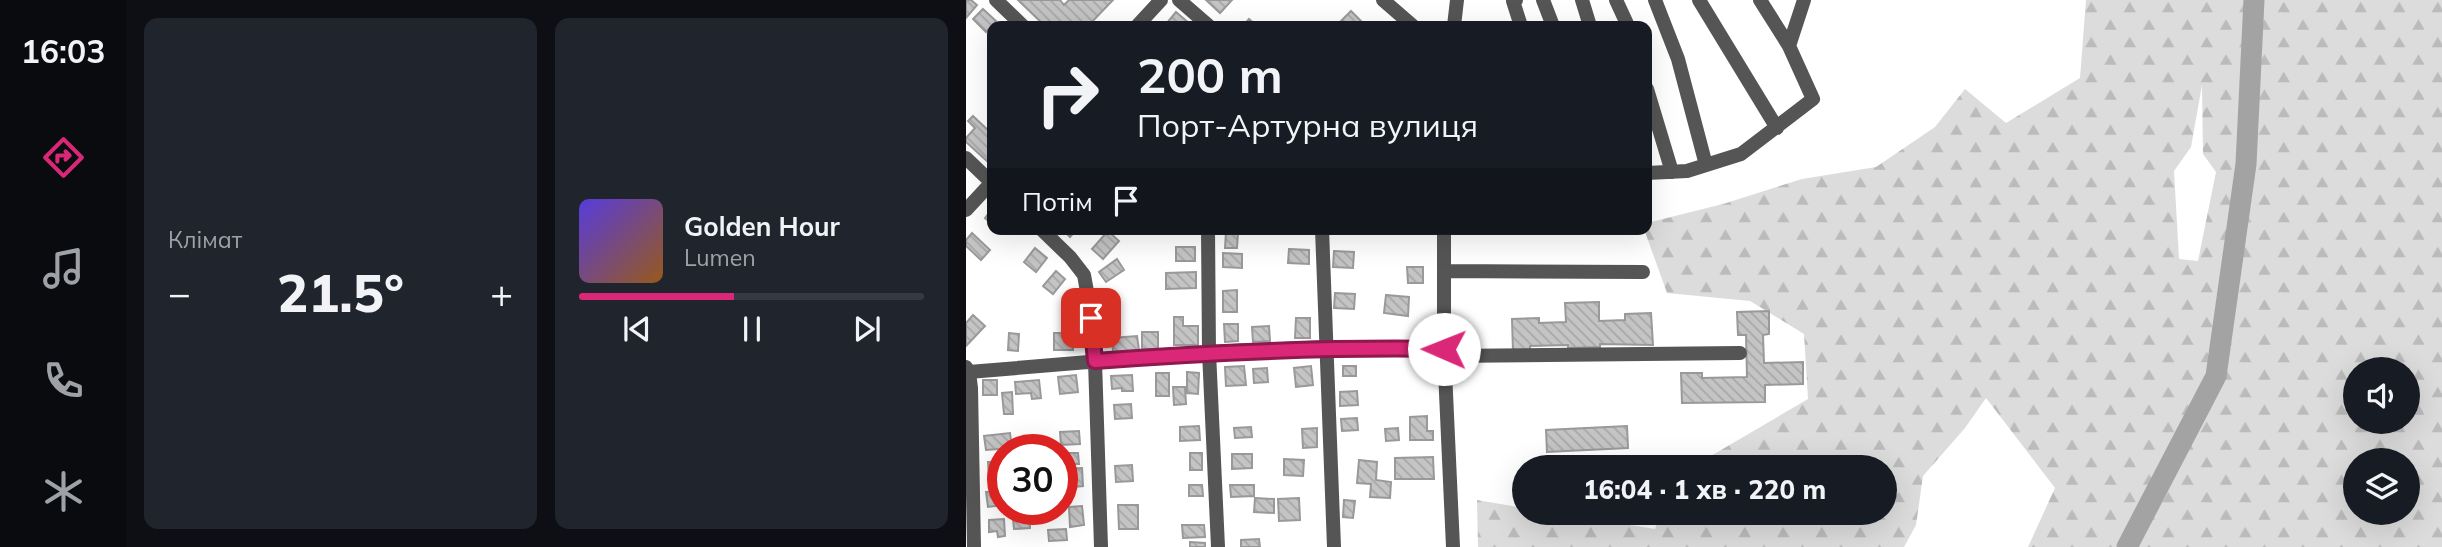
<!DOCTYPE html>
<html lang="uk">
<head>
<meta charset="utf-8">
<style>
  body { margin:0; font-family:Mulish,sans-serif; background:#20242c; color:#f1f3f6; height:100vh; display:flex; flex-direction:column; font-size:26px; white-space:nowrap }
  * { box-sizing:border-box; margin:0 }
  p { font-size:23px; color:#9ea1a6 }
  .icon { flex:none; width:38px; height:38px; fill:none; stroke:currentColor; stroke-width:2; stroke-linecap:round; stroke-linejoin:round }
  .map { position:relative; flex:1; overflow:hidden }
  .drawer { display:flex; flex-direction:column; gap:18px; padding:18px; background:#0d0f14; width:840px }
  .drawer>* { flex:none }
  .top-card { position:absolute; left:21px; top:21px; width:665px; height:214px; border-radius:14px; box-shadow:0 7px 28px #0002; background:#171b24; color:#f1f3f6; overflow:hidden }
  .tools { position:absolute; left:1377px; top:357px; display:grid; gap:14px }
  .tools a { display:grid; place-items:center; width:77px; height:77px; border-radius:50%; background:#171b24; box-shadow:0 7px 28px #0002; font-size:35px }
  .speed { position:absolute; left:21px; top:434px; display:flex; gap:14px; font-size:35px; font-weight:700; text-align:center }
  .speed>* { display:grid; place-content:center; width:91px; height:91px; border-radius:50%; background:#171b24; box-shadow:0 7px 28px #0002; line-height:1 }
  .speed .limit { border:10px solid #d22; background:#fff; color:#111 }
  .pin { position:absolute; display:grid; place-items:center; width:60px; height:60px; color:#fff; margin:-30px; border-radius:14px; box-shadow:0 4px 10px #0006 }
  .me { position:absolute; width:77px; margin:-38px; rotate:271deg; stroke-linejoin:round; filter:drop-shadow(0 0 5px #0008) }
  .turn { display:flex; align-items:center; gap:24px; height:147px; padding:0 35px; font-size:32px }
  .turn .icon { width:91px; height:91px; stroke-width:2.5 }
  .turn b { display:block; font-size:49px; line-height:60px }
  .then { display:flex; align-items:center; height:66px; padding:0 35px; background:#0003; gap:14px; font-size:26px }
  .big { font-size:52px; font-weight:800; line-height:1.1 }
  .drawer .widget { flex:1; display:flex; flex-direction:column; justify-content:center; gap:10px; min-width:0; padding:0 24px; border-radius:14px; background:#20242c }
  .song { display:flex; align-items:center; gap:21px }
  .cover { width:84px; height:84px; border-radius:10px; background:linear-gradient(135deg,hsl(250 70% 55%),hsl(30 70% 35%)) }
  .played { height:7px; border-radius:4px; background:linear-gradient(90deg,#db2777 45%,#363941 45%) }
  .keys { display:flex; justify-content:space-around; direction:ltr }
  .heat { display:flex; justify-content:space-between; align-items:center; font-size:38px; direction:ltr }
  .drawer .tiles { flex:1; display:grid; gap:18px; grid-template-columns:repeat(2,1fr) }
  .trip { position:absolute; left:546px; top:455px; width:385px; height:70px; border-radius:35px; background:#171b24; box-shadow:0 7px 28px #0002; font-weight:800; line-height:70px; text-align:center }
  main { display:flex; flex:1; min-height:0 }
  .tabs { display:flex; flex-direction:column; width:126px; justify-content:space-around; align-items:center; background:#090b0e; color:#9ea1a6 }
  .tabs .icon { width:49px; height:49px }
  .tabs .selected { color:#db2777 }
  .tabs b { font-size:32px; color:#f1f3f6 }
  .map>svg:first-child { display:block }
  .forest { fill:url(#forest-firs); fill-rule:evenodd }
  .lines { fill:none; stroke-linecap:round; stroke-linejoin:round }
  .river { stroke:#a3a3a3; stroke-width:21 }
  .building { fill:url(#building-back-hatch); stroke:#999; stroke-width:2 }
  .minor { stroke:#555; stroke-width:14 }
  .route-casing { stroke:#8e194d; stroke-width:18 }
  .route { stroke:#db2777; stroke-width:12 }
</style>
</head>
<body>
<main>
<nav class="tabs">
<b>16:03</b>
<svg class="icon selected" aria-label="directions" viewBox="0 0 24 24"><path d="M12 3l9 9-9 9-9-9zM9 14v-3h6M13 9l2 2-2 2"/></svg>
<svg class="icon" aria-label="music" viewBox="0 0 24 24"><path d="M9 18V5l10-2v13"/><circle cx="6" cy="18" r="3"/><circle cx="16" cy="16" r="3"/></svg>
<svg class="icon" aria-label="phone" viewBox="0 0 24 24"><path d="M5 4h4l2 5-3 2q2 4 5 5l2-3 5 2v4C11 20 4 13 5 4z"/></svg>
<svg class="icon" aria-label="climate" viewBox="0 0 24 24"><path d="M12 3v18M4 7l16 10M4 17L20 7"/></svg>
</nav>
<section class="drawer">
<div class="tiles">
<div class="widget"><p>Клімат</p>
<div class="heat"><a>−</a><b class="big">21.5°</b><a>+</a></div>
</div>
<div class="widget">
<div class="song"><i class="cover"></i><div><b>Golden Hour</b><p>Lumen</p></div></div>
<div class="played"></div>
<div class="keys"><svg class="icon" aria-label="previous" viewBox="0 0 24 24"><path d="M18 5L8 12l10 7zM5 5v14"/></svg><svg class="icon" aria-label="pause" viewBox="0 0 24 24"><path d="M8 5v14M16 5v14"/></svg><svg class="icon" aria-label="next" viewBox="0 0 24 24"><path d="M6 5l10 7-10 7zM19 5v14"/></svg></div>
</div>
</div>
</section>
<div class="map">
<svg width="1476" height="547" viewBox="0 0 1476 547">
  <defs>
    <pattern id="forest-firs" width="22" height="20" patternUnits="userSpaceOnUse" patternTransform="scale(1.75)"><rect width="22" height="20" fill="#dcdcdc"/><path d="M5 1l3.5 6h-7zM16 11l3.5 6h-7z" fill="#bbb"/></pattern>
    <pattern id="building-back-hatch" width="6" height="6" patternUnits="userSpaceOnUse" patternTransform="scale(1.75)"><rect width="6" height="6" fill="#c4c4c4"/><path d="M-1 5l2 2M0 0l6 6M5-1l2 2" fill="none" stroke="#a7a7a7"/></pattern>
  </defs>
  <rect width="100%" height="100%" fill="#fff"/>
  <path class="forest" d="M1120 0H1476V547H1062L1089 488 1020 398 999 428 957 476 950 525 938 547H512L511 500 558 508V513H590L689 529 695 513H919V467H726L842 399 838 334 784 301 701 293 678 229H681V223L757 204 836 179 910 167 969 127 999 89 1040 123 1114 78ZM1236 85 1237 154 1250 172 1232 261 1213 259 1208 171 1225 147ZM1390 369H1442V422H1390ZM1390 460H1442V513H1390Z"/>
  <g class="lines">
    <path class="river" d="M1161 547 1250 376 1280 164 1288 0"/>
  </g>
  <path class="building" d="M0 0H5L11 5 0 18Z
    M52 0H94L98 5 103 0H147L122 26H79Z
    M240 0H266L254 13Z
    M17 9 30 21 20 32 7 19Z
    M385 11 400 26H370Z
    M210 12 224 24 223 26H203L200 24Z
    M283 19 291 26H277Z
    M7 116 26 134V157L22 162 0 142V138L9 128 2 121Z
    M26 209V224L19 218Z
    M96 229H111L104 237Z
    M368 229H384V233L368 232Z
    M142 231 153 241 137 259 126 249Z
    M260 232 272 233 271 248H259Z
    M6 233 24 250 15 260 0 246V240Z
    M210 247H229V261H210Z
    M69 248 81 258 70 272 58 262Z
    M323 249 343 250V264L322 263Z
    M368 251 388 252 387 268 367 267Z
    M257 253 276 254V268L257 267Z
    M151 259 158 270 140 282 133 272Z
    M441 267H457V283H442Z
    M90 271 99 279 87 294 77 286Z
    M230 272V288L200 289V273Z
    M271 290V312H257V291Z
    M369 293 389 294 388 309 368 308Z
    M420 295 443 297 442 316 418 313Z
    M633 302V321L659 320V314L685 313 687 345 634 344V347L602 348V345L564 346V350L547 351 546 319 573 318V323L600 322 599 303Z
    M803 311V334L797 335 798 363 837 362V384L799 385V402L716 403 715 373H736V378L781 377 780 335H772L771 312Z
    M7 315 19 326 0 346V323Z
    M208 317H217V326H232V345H208Z
    M330 318H344V338H329Z
    M258 324H272V341L259 342Z
    M303 326 304 341 287 342 286 327Z
    M176 332H192V349H176Z
    M43 333 53 334 52 351 42 350Z
    M88 333H107V350H88Z
    M171 336 173 350 147 352 146 338Z
    M278 366 280 385 260 386 259 367Z
    M345 366 347 385 330 387 328 368Z
    M377 366H390V376H377Z
    M301 368 302 382 288 383 287 369Z
    M221 372 233 373 232 394 221 393Z
    M190 373H203V396H190Z
    M110 375 112 392 94 394 92 377Z
    M166 375 167 391H156V388L146 389 145 376Z
    M17 380H31V395H17Z
    M73 380 75 398 66 399 65 393 50 394 49 382Z
    M207 387H219L220 404 208 405Z
    M391 391 392 405 374 406V392Z
    M46 392 47 414H38L36 393Z
    M165 404 166 418 149 419 148 405Z
    M461 416V431H467V440H444V417Z
    M391 418 392 430 376 431 375 419Z
    M233 426 234 440 214 441V427Z
    M661 426 662 448 581 452 580 430Z
    M285 427 286 437 269 438 268 428Z
    M351 428V447L337 448 336 429Z
    M432 428 433 440 420 441 419 429Z
    M113 431 114 444 95 445 94 432Z
    M44 433 46 448 20 450 18 436Z
    M100 453H112L113 464H100Z
    M224 453H236V470H224Z
    M266 454H286V468L266 469Z
    M467 457 468 479H429V458Z
    M318 459 338 460 337 476 318 475Z
    M393 460 411 462 410 480 425 482 424 498 404 497 405 484 391 483Z
    M22 462H37V478H23Z
    M166 465 167 481 150 482 149 466Z
    M116 468 117 486 96 488V469Z
    M223 485H236L237 496H223Z
    M264 485H288V496L265 497Z
    M37 491V505L22 507 20 492Z
    M289 498 308 499V513L288 512Z
    M333 498 334 520 313 521 312 499Z
    M378 500 389 501 387 518 377 517Z
    M152 505H172V529H153Z
    M116 506 118 525 104 527 103 507Z
    M64 518V528L48 529 47 519Z
    M38 519 39 536 32 537 31 531 23 532V520Z
    M216 525H238L239 537 217 538Z
    M100 529 101 540 83 541 82 530Z
    M293 539 294 547H275V540Z
    M224 542 239 543V547H224Z"/>
  <g class="lines">
    <path class="minor" d="M30 0 57 26
      M213 0 243 26
      M417 0 447 26
      M550 0 547 1 555 26
      M577 0 587 26
      M616 0 624 26
      M650 0 662 26
      M689 0 712 59 740 165
      M733 0 811 128
      M171 26 195 0
      M488 26 491 0
      M823 46 838 0
      M681 89 706 172
      M0 158 26 183
      M681 173 721 171 775 154 847 99 823 46 794 0
      M0 210 26 182
      M75 229 104 257 118 275 122 297 129 361 135 547
      M242 229 243 352 252 547
      M356 229 368 547
      M478 229V349L487 547
      M478 271 677 272
      M479 356 774 353
      M0 367 3 372 5 388 8 547
      M3 372 243 352 362 347 478 349"/>
  </g>
  <g class="lines">
    <defs>
      <path id="route" d="M125 318 129 361C248 352 360 347 478 349"/>
    </defs>
    <use href="#route" class="route-casing"/>
    <use href="#route" class="route"/>
  </g>
</svg>
<div class="tools">
<a><svg class="icon" aria-label="sound" viewBox="0 0 24 24"><path d="M4 9h4l5-4v14l-5-4H4zM17 9q2 3 0 6"/></svg></a>
<a><svg class="icon" aria-label="layers" viewBox="0 0 24 24"><path d="M12 4l9 5-9 5-9-5zM3 14l9 5 9-5"/></svg></a>
</div>
<div class="speed"><div class="limit">30</div></div>
<div class="pin" style="left:125px;top:318px;background:#d93025"><svg class="icon" aria-label="arrive" viewBox="0 0 24 24"><path d="M6 21V4h12l-3 4 3 4H6"/></svg></div>
<svg class="me" style="left:478px;top:349px" viewBox="-20 -20 40 40"><circle r="19" fill="#fff"/><path d="M0-13L10 11 0 6-10 11z" fill="#db2777"/></svg>
<div class="trip">16:04 · 1 хв · 220 m</div>
<div class="top-card">
<div class="turn"><svg class="icon" aria-label="right" viewBox="0 0 24 24"><path d="M7 20v-9h11M14 6l5 5-5 5"/></svg><div><b>200 m</b>Порт-Артурна вулиця</div></div>
<div class="then">Потім<svg class="icon" aria-label="arrive" viewBox="0 0 24 24"><path d="M6 21V4h12l-3 4 3 4H6"/></svg></div>
</div>
</div>
</main>
</body>
</html>
